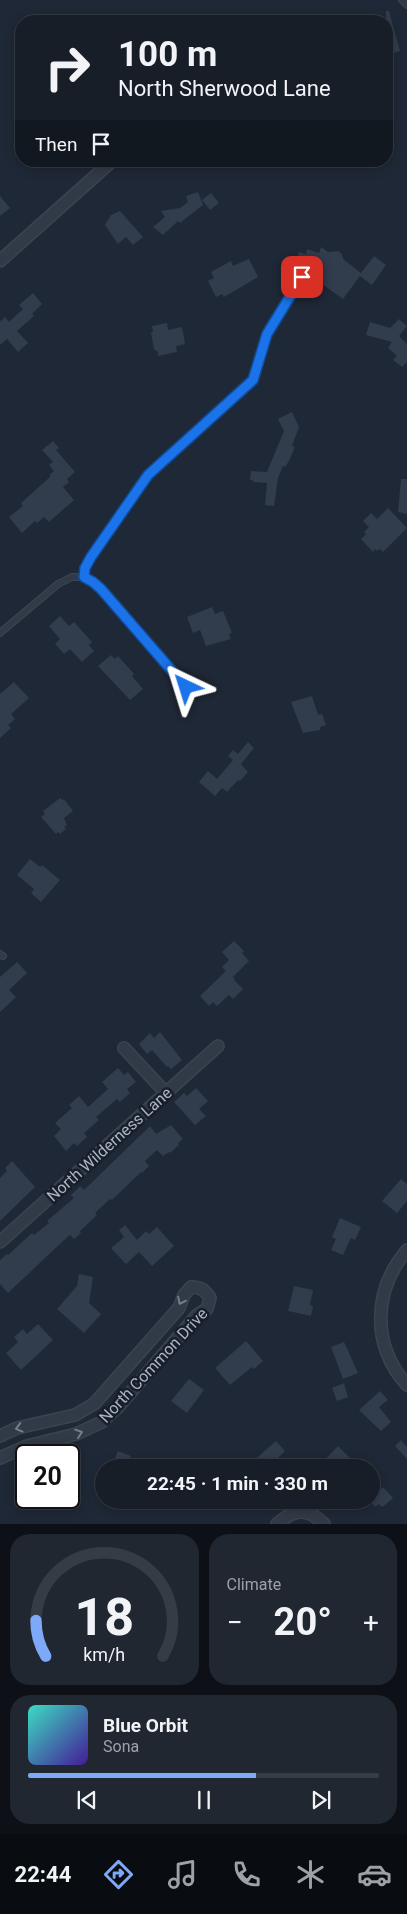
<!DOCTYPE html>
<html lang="en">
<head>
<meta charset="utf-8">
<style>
  body { margin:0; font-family:Roboto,sans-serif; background:#202730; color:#f1f3f6; height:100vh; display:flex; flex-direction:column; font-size:19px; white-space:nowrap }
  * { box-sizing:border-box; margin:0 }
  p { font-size:16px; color:#9ea2a8 }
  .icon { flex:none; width:28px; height:28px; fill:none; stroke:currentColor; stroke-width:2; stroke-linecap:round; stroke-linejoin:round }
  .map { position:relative; height:1524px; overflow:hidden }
  .drawer { display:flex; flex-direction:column; gap:10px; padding:10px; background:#0d1016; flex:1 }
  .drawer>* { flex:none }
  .banner { position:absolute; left:15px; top:15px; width:378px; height:152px; border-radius:20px; box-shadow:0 2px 12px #0003,0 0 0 1px #363c45; background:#171e28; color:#f1f3f6; overflow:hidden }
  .speed { position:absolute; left:15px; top:1444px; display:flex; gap:10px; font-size:25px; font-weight:700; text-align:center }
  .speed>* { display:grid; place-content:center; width:65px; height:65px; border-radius:50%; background:#171e28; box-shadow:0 2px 12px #0003,0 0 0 1px #363c45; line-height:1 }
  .speed .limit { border:2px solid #111; border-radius:8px; background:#fff; color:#111 }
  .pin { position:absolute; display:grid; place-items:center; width:42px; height:42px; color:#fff; margin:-21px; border-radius:10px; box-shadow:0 2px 8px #0006 }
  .me { position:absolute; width:55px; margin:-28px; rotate:319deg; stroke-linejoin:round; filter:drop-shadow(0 0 4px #0008) }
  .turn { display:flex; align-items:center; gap:18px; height:105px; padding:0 20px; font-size:22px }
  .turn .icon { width:65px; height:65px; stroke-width:2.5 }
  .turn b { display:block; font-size:35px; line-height:42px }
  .then { display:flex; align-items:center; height:48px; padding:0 20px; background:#0003; gap:10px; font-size:19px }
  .big { font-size:38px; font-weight:700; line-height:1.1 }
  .drawer .widget { flex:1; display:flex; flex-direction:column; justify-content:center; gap:8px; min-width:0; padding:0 18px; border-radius:20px; background:#202730 }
  .drawer .dial { align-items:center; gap:0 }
  .dial svg { height:130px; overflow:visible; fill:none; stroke:#363c45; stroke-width:7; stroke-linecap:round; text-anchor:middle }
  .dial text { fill:#f1f3f6; stroke:none }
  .song { display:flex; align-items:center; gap:15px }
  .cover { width:60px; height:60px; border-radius:8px; background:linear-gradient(135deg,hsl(170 70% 55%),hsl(260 70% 35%)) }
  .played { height:5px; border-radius:2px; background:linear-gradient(90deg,#7da9f8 65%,#363c45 65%) }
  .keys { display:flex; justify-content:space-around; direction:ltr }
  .heat { display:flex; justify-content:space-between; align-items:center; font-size:28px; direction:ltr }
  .drawer .tiles { flex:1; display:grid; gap:10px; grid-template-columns:1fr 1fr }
  .widget:last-child { grid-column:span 2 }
  .trip { position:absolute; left:95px; top:1459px; width:285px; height:50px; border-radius:25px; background:#171e28; box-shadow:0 2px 12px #0003,0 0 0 1px #363c45; font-weight:700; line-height:50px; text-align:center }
  .menu { display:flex; height:80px; justify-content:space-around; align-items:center; background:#090c10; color:#9ea2a8 }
  .menu .icon { width:35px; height:35px }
  .menu .on { color:#7da9f8 }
  .menu b { font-size:22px; color:#f1f3f6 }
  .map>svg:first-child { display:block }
  .building { fill:#313c4d }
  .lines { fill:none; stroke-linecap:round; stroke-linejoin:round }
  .service-casing { stroke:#3c4350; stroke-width:8 }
  .minor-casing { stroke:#3c4350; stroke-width:14 }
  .service { stroke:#323a47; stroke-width:5.5 }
  .minor { stroke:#323a47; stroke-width:11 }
  .oneway { stroke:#757e8c }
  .route-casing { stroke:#114b97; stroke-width:12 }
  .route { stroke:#1a73e8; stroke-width:9 }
  .labels { text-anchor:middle; stroke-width:5; stroke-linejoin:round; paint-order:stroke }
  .street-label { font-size:16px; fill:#acb5c4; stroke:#181f2b }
</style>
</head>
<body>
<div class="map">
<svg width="407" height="1524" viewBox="0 0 407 1524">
  <rect width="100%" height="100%" fill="#1f2836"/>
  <path class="building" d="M386 11H389L400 51 386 55Z
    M198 192 203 205 180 223 178 221 163 235 153 227 165 217 161 211 180 208 188 202 186 196Z
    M211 193 219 203 210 210 202 200Z
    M0 196 10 208 0 216Z
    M120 211 143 237 133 245 126 237 118 244 105 225 111 215Z
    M321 247 328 252 338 251 342 254 343 259 361 273 374 256 386 265 372 285 360 276 343 299 322 284V279L308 269 295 265 299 252 306 254 307 249 319 253Z
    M249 259 258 277 224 297 222 294 216 297 208 281 214 278 211 272 231 261 233 266Z
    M33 293 42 304 32 314 34 316 17 331 28 343 18 352 7 339 0 345V322L5 317 9 322 23 309 19 305Z
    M399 319 407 326 399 336 407 344V362L402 367 393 360 397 356 388 348 392 342 366 335 370 322 390 328Z
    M167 323 168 330 182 327 185 344 176 346 177 352 158 356V352L154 349 151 332H153L152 326Z
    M292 412 299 427 292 446 295 447 289 461 285 467 283 466 278 478 274 506 265 505 267 483 253 482V480H250L251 471 267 472 284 431 278 419Z
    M53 441 59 448 56 450 75 472 67 479 69 482 63 487 74 500 49 522 44 517 37 523 35 521 22 533 9 517 23 506 21 503 51 476 49 475 54 471 49 465 53 462 42 450Z
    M401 479H407V514L398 512Z
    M388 508 407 528 383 552 380 549 377 551 375 549 373 552 361 539 366 534 364 532 369 527 363 521 371 513 377 519Z
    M212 607 215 614 223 611 232 633 229 634 231 639 206 646 200 630 193 633 187 617Z
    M60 616 69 626 74 622 92 642 89 645 94 651 82 662 70 649 64 654 55 644 60 639 49 626Z
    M111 655 115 659 118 656 134 674 132 676 143 689 130 700 98 666Z
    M14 682 29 698 11 714 15 719 8 725 11 728 0 738V694Z
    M312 696 318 715 322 714 326 725 320 727V730L303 733 291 702Z
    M248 742 254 748 241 764 248 772 240 781 238 780 227 792 222 788 215 796 199 782 208 771 217 779 233 760 228 756 233 750 238 754Z
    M60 798 62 800 64 799 73 811 64 818 67 825 64 827 66 829 60 834 58 832 56 834 41 817 45 814 43 811Z
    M30 859 40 867 42 865 60 880 41 902 31 893 34 889 17 875Z
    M234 941 244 951 242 953 249 961 233 977 235 979 234 980 243 989 233 999 229 995 217 1006 213 1002 209 1006 200 996 226 971 222 967 229 960 222 952Z
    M17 962 27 973 9 990 16 997 0 1012V977Z
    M160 1032 182 1060 171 1069 168 1066 167 1067 152 1050 147 1054 139 1044 150 1033 154 1038Z
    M118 1068 124 1075 128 1072 136 1082 127 1089 130 1093 120 1102 117 1099 96 1117 99 1120 84 1133 87 1137 77 1146 74 1143 66 1151 54 1136 61 1129 55 1123 72 1108 69 1105 79 1096 88 1107 108 1089 102 1082Z
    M196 1088 208 1101 199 1109 206 1116 195 1125 174 1102 184 1093 187 1096Z
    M171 1125 183 1139 178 1143 179 1145 170 1153 169 1152 163 1156 157 1150 145 1161 149 1166 142 1173 141 1172 112 1200 110 1199 95 1213 97 1215 80 1231 81 1233 74 1239 70 1235 62 1242 8 1293 0 1284V1260L7 1254 8 1255 32 1233 34 1235 49 1223 47 1221 74 1198 71 1195 80 1186 84 1190 150 1126 156 1134Z
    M12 1161 35 1187 0 1221V1178L7 1171 5 1168Z
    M401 1179 407 1184V1201L397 1213 382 1201Z
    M340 1218 361 1227 355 1240 351 1238 343 1255 331 1250 336 1239 332 1237Z
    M125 1225 137 1240 146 1231 149 1234 157 1227 174 1246 152 1266 139 1252 126 1264 111 1248 124 1237 119 1230Z
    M79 1274 93 1277 89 1303 101 1314 84 1333 57 1309 77 1286Z
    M294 1286 313 1290 310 1305 313 1306 311 1316 288 1311Z
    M38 1324 53 1340 21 1370 6 1353 18 1342 14 1337 23 1329 27 1334Z
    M246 1341 263 1361 254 1369 252 1367 230 1385 215 1368Z
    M344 1342 358 1373 343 1379 331 1347Z
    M189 1379 204 1390 187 1413 171 1401Z
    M344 1383 348 1397 337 1401 332 1388Z
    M380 1391 388 1400 379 1407 391 1422 381 1431 359 1410Z
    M401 1440 407 1447V1459L395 1446Z
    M276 1441 285 1451 278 1458 279 1459 277 1461 279 1464 275 1468H245Z
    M338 1446 350 1458 348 1460 355 1468H317Z
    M118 1451 131 1456 130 1458 134 1460 131 1468H111Z
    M371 1486 377 1492 383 1487 393 1498 385 1505 382 1507 379 1504 375 1507 371 1502Z"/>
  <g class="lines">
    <defs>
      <path id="service" d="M402 0 407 5
        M84 577 93 582 101 589 186 687
        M0 633 58 584 72 577H84L85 568 91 557 149 475 253 380 267 334 302 277
        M0 954 3 956"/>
      <path id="minor" d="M0 261 112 161
        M124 1048 166 1093
        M0 1242 218 1046
        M407 1250C373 1290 371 1345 407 1385
        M0 1436 17 1428 75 1415 94 1404 179 1308 184 1295 191 1287C201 1287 205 1290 210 1298L207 1309 197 1315 119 1406 102 1422 76 1434 27 1446 0 1458
        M277 1524C294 1509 307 1507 324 1524"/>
    </defs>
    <use href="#service" class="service-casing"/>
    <use href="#minor" class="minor-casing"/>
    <use href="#service" class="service"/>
    <use href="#minor" class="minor"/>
  </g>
  <defs><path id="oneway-chevron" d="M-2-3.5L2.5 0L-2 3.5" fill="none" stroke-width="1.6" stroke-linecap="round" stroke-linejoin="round" transform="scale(1.25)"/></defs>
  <g class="oneway">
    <use href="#oneway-chevron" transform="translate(181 1301) rotate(116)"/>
    <use href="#oneway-chevron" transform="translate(19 1428) rotate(165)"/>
    <use href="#oneway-chevron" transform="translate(79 1433) rotate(-19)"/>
  </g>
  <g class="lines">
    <defs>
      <path id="route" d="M186 687 101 589 93 582 84 577 85 568 91 557 148 475 253 380 267 334 302 277"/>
    </defs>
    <use href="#route" class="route-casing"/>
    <use href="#route" class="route"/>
  </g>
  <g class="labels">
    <g class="street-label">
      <text transform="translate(109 1144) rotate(-42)" y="6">North Wilderness Lane</text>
      <text transform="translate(153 1365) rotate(-47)" y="6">North Common Drive</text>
    </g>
  </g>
</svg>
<div class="speed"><div class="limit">20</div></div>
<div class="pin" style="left:302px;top:277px;background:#d93025"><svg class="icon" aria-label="arrive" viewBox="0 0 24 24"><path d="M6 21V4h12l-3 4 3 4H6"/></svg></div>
<svg class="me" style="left:186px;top:687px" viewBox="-20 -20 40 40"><path d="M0-17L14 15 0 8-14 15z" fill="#1a73e8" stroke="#fff" stroke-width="4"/></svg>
<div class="trip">22:45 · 1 min · 330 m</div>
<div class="banner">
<div class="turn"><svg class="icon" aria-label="right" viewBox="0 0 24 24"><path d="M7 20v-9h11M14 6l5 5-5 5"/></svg><div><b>100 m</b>North Sherwood Lane</div></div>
<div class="then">Then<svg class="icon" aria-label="arrive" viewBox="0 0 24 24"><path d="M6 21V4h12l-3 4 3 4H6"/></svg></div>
</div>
</div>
<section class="drawer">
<div class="tiles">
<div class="widget dial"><svg viewBox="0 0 100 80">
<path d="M14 69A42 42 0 1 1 86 69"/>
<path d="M14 69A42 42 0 0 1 8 47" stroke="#7da9f8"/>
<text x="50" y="56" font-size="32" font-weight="700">18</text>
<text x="50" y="72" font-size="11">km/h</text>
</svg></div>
<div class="widget"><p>Climate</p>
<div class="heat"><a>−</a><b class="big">20°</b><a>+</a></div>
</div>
<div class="widget">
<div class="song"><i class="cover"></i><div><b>Blue Orbit</b><p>Sona</p></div></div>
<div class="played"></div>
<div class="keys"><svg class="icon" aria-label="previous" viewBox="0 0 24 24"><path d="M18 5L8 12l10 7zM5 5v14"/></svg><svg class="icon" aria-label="pause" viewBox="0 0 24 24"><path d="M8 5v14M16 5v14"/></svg><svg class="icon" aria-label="next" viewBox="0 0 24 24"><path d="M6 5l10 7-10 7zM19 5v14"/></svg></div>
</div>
</div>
</section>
<nav class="menu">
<b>22:44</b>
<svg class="icon on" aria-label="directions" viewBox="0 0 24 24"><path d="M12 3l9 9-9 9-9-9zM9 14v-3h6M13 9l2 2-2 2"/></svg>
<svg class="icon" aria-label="music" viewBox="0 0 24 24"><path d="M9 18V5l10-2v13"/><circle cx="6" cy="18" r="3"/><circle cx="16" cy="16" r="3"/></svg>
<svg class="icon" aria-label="phone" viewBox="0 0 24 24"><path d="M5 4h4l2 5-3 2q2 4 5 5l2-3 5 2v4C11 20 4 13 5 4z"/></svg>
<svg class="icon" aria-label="climate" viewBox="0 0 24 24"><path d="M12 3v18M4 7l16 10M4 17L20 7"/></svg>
<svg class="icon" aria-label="car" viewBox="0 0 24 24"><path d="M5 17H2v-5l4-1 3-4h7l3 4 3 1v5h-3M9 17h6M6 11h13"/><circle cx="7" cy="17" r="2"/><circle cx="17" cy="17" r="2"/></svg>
</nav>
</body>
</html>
